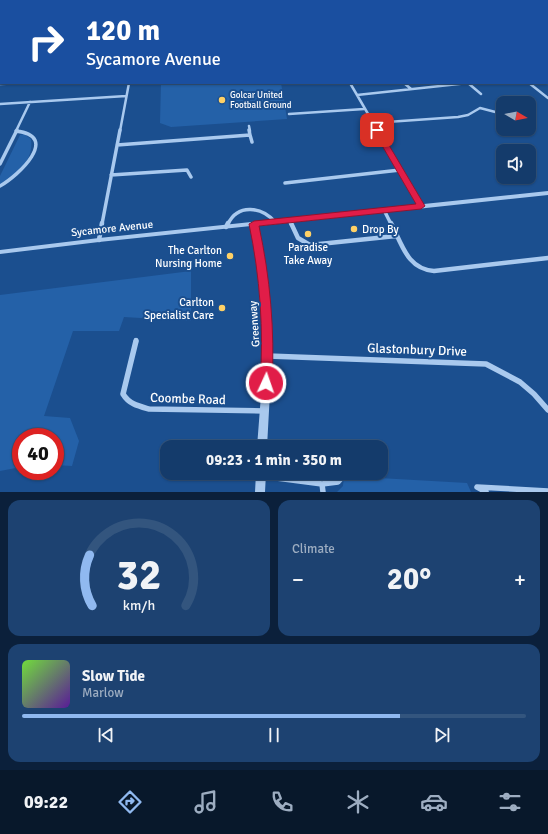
<!DOCTYPE html>
<html lang="en">
<head>
<meta charset="utf-8">
<style>
  body { margin:0; font-family:Signika,sans-serif; background:#1d4271; color:#f1f3f6; height:100vh; display:flex; flex-direction:column; font-size:15px; white-space:nowrap }
  * { box-sizing:border-box; margin:0 }
  p { font-size:13px; color:#9dadc1 }
  .icon { flex:none; width:22px; height:22px; fill:none; stroke:currentColor; stroke-width:2; stroke-linecap:round; stroke-linejoin:round }
  .map { position:relative; height:492px; overflow:hidden }
  .sheet { display:flex; flex-direction:column; gap:8px; padding:8px; background:#0b203b; flex:1 }
  .sheet>* { flex:none }
  .guide { position:absolute; left:0px; top:0px; width:548px; height:84px; box-shadow:0 1px 3px #0004,0 0 0 1px #33557e; background:#1a4fa0; color:#fff; overflow:hidden }
  .needle { width:26px; rotate:100deg }
  .fabs { position:absolute; left:496px; top:96px; display:grid; gap:8px }
  .fabs a { display:grid; place-items:center; width:40px; height:40px; border-radius:8px; background:#143b6b; box-shadow:0 1px 3px #0004,0 0 0 1px #33557e; font-size:20px }
  .speed { position:absolute; left:12px; top:428px; display:flex; gap:8px; font-size:20px; font-weight:700; text-align:center }
  .speed>* { display:grid; place-content:center; width:52px; height:52px; border-radius:50%; background:#143b6b; box-shadow:0 1px 3px #0004,0 0 0 1px #33557e; line-height:1 }
  .speed .limit { border:6px solid #d22; background:#fff; color:#111 }
  .pin { position:absolute; display:grid; place-items:center; width:34px; height:34px; color:#fff; margin:-17px; border-radius:8px; box-shadow:0 2px 6px #0006 }
  .me { position:absolute; width:44px; margin:-22px; rotate:3deg; stroke-linejoin:round; filter:drop-shadow(0 0 3px #0008) }
  .turn { display:flex; align-items:center; gap:14px; height:84px; padding:0 20px; font-size:18px }
  .turn .icon { width:52px; height:52px; stroke-width:2.5 }
  .turn b { display:block; font-size:28px; line-height:34px }
  .big { font-size:30px; font-weight:700; line-height:1.1 }
  .sheet .card { flex:1; display:flex; flex-direction:column; justify-content:center; gap:6px; min-width:0; padding:0 14px; border-radius:12px; background:#1d4271 }
  .sheet .dial { align-items:center; gap:0 }
  .dial svg { height:104px; overflow:visible; fill:none; stroke:#33557e; stroke-width:7; stroke-linecap:round; text-anchor:middle }
  .dial text { fill:#f1f3f6; stroke:none }
  .song { display:flex; align-items:center; gap:12px }
  .cover { width:48px; height:48px; border-radius:6px; background:linear-gradient(135deg,hsl(100 70% 55%),hsl(270 70% 35%)) }
  .played { height:4px; border-radius:2px; background:linear-gradient(90deg,#90b9f0 75%,#33557e 75%) }
  .keys { display:flex; justify-content:space-around; direction:ltr }
  .heat { display:flex; justify-content:space-between; align-items:center; font-size:22px; direction:ltr }
  .sheet .tiles { flex:1; display:grid; gap:8px; grid-template-columns:1fr 1fr }
  .card:last-child { grid-column:span 2 }
  .trip { position:absolute; left:160px; top:440px; width:228px; height:40px; border-radius:12px; background:#143b6b; box-shadow:0 1px 3px #0004,0 0 0 1px #33557e; font-weight:700; line-height:40px; text-align:center }
  .menu { display:flex; height:64px; justify-content:space-around; align-items:center; background:#08182b; color:#9dadc1 }
  .menu .icon { width:28px; height:28px }
  .menu .active { color:#90b9f0 }
  .menu b { font-size:18px; color:#f1f3f6 }
  .map>svg:first-child { display:block }
  .green { fill:#2461a8 }
  .lines { fill:none; stroke-linecap:round; stroke-linejoin:round }
  .minor-far4 { stroke:#a9c9ee; stroke-width:2 }
  .minor-far3 { stroke:#a9c9ee; stroke-width:2.5 }
  .minor-far2 { stroke:#a9c9ee; stroke-width:3.5 }
  .minor-far1 { stroke:#a9c9ee; stroke-width:4.5 }
  .minor { stroke:#a9c9ee; stroke-width:5.5 }
  .tertiary { fill:#a9c9ee; fill-rule:evenodd }
  .route { fill:#e11d48; stroke:#92132f }
  .poi-dot { fill:#ffd166; stroke:#1b4f8f; stroke-width:1.5 }
  .labels { text-anchor:middle; stroke-width:4; stroke-linejoin:round; paint-order:stroke }
  .far-poi-label { font-size:9px; fill:#fff; stroke:#1b4f8f; text-anchor:start }
  .street-label { font-size:11px; fill:#fff; stroke:#1b4f8f }
  .poi-label { font-size:11px; fill:#fff; stroke:#1b4f8f; text-anchor:end }
  .near-street-label { font-size:13px; fill:#fff; stroke:#1b4f8f }
</style>
</head>
<body>
<div class="map">
<svg width="548" height="492" viewBox="0 0 548 492">
  <rect width="100%" height="100%" fill="#1b4f8f"/>
  <path class="green" d="M161 83H281L287 119 171 127 160 123Z
    M24 134 31 139C34 161 17 175 0 184V176L20 135Z
    M191 271V321L124 317 119 331H73L44 416 70 418 79 441 72 466 55 465V437H21V467L0 471V295Z
    M344 476 467 483 471 492H337L343 486Z"/>
  <g class="lines">
    <path class="minor-far4" d="M100 1 104 0
      M336 1H342"/>
    <path class="minor-far3" d="M287 83H312
      M350 83 378 131
      M404 83 411 89
      M468 83 481 94
      M529 83 548 98
      M0 84 25 83
      M357 95 468 83
      M0 104 126 96
      M289 114 364 109
      M373 123 458 117 468 115 480 108 503 114
      M249 126 250 131
      M16 131 30 102
      M120 131 129 83"/>
    <path class="minor-far2" d="M377 130 421 206
      M250 135 252 142
      M117 145 250 135 249 130
      M0 164 17 130
      M111 175 187 170 191 177
      M285 183 400 170
      M0 186C18 176 61 136 16 131
      M384 210 391 224
      M290 221 291 224
      M102 224 120 130
      M228 224C238 203 262 207 275 222"/>
    <path class="minor-far1" d="M291 223 298 238 310 245 396 236
      M391 223C402 244 407 269 434 271L548 258
      M226 227 228 223
      M99 240 102 223
      M136 342V340"/>
    <path class="minor" d="M136 341 123 394C129 404 138 406 149 409L264 411
      M268 356 486 364 520 382 534 394 548 410
      M261 476 322 484 323 492
      M322 484 338 482 345 474
      M486 492 477 487 548 491"/>
    <path class="tertiary" d="M476 0H480L481 1H477Z
      M547 45H548V48H547Z
      M548 191V195L258 226 265 259 272 356 267 447H257L264 356 257 259 251 226 99 242 0 254V250L99 238Z
      M256 473H266L265 492H255Z"/>
  </g>
  <path class="route" d="M377 128 380 130 425 206 421 209 259 226C270 277 275 331 272 383L270 387 266 389 262 387 260 383C264 331 260 276 249 224L254 221 416 204 373 130Z"/>
  <g class="poi-dot">
    <circle cx="222" cy="100" r="4"/>
    <circle cx="354" cy="229" r="4"/>
    <circle cx="308" cy="234" r="4"/>
    <circle cx="230" cy="256" r="4"/>
    <circle cx="222" cy="308" r="4"/>
  </g>
  <g class="labels">
    <g class="far-poi-label">
      <text x="230" y="98">Golcar United<tspan x="230" dy="10">Football Ground</tspan></text>
    </g>
    <g class="street-label">
      <text transform="translate(112 228) rotate(-6)" y="4">Sycamore Avenue</text>
      <text transform="translate(254 324) rotate(-94)" y="4">Greenway</text>
    </g>
    <g class="poi-label">
      <text x="362" y="233" text-anchor="start">Drop By</text>
      <text x="308" y="251" text-anchor="middle">Paradise<tspan x="308" dy="13">Take Away</tspan></text>
      <text x="222" y="254">The Carlton<tspan x="222" dy="13">Nursing Home</tspan></text>
      <text x="214" y="306">Carlton<tspan x="214" dy="13">Specialist Care</tspan></text>
    </g>
    <g class="near-street-label">
      <text transform="translate(417 349) rotate(2)" y="5">Glastonbury Drive</text>
      <text transform="translate(188 398) rotate(2)" y="5">Coombe Road</text>
    </g>
  </g>
</svg>
<div class="fabs">
<a><svg class="needle" viewBox="-14 -14 28 28"><path d="M0-13l5 13h-10z" fill="#e53935"/><path d="M0 13l5-13h-10z" fill="#9dadc1"/></svg></a>
<a><svg class="icon" aria-label="sound" viewBox="0 0 24 24"><path d="M4 9h4l5-4v14l-5-4H4zM17 9q2 3 0 6"/></svg></a>
</div>
<div class="speed"><div class="limit">40</div></div>
<div class="pin" style="left:377px;top:130px;background:#d93025"><svg class="icon" aria-label="arrive" viewBox="0 0 24 24"><path d="M6 21V4h12l-3 4 3 4H6"/></svg></div>
<svg class="me" style="left:266px;top:383px" viewBox="-20 -20 40 40"><circle r="17" fill="#e11d48" stroke="#fff" stroke-width="3"/><path d="M0-11L8 9 0 5-8 9z" fill="#fff"/></svg>
<div class="trip">09:23 · 1 min · 350 m</div>
<div class="guide">
<div class="turn"><svg class="icon" aria-label="right" viewBox="0 0 24 24"><path d="M7 20v-9h11M14 6l5 5-5 5"/></svg><div><b>120 m</b>Sycamore Avenue</div></div>
</div>
</div>
<section class="sheet">
<div class="tiles">
<div class="card dial"><svg viewBox="0 0 100 80">
<path d="M14 69A42 42 0 1 1 86 69"/>
<path d="M14 69A42 42 0 0 1 12 30" stroke="#90b9f0"/>
<text x="50" y="56" font-size="32" font-weight="700">32</text>
<text x="50" y="72" font-size="11">km/h</text>
</svg></div>
<div class="card"><p>Climate</p>
<div class="heat"><a>−</a><b class="big">20°</b><a>+</a></div>
</div>
<div class="card">
<div class="song"><i class="cover"></i><div><b>Slow Tide</b><p>Marlow</p></div></div>
<div class="played"></div>
<div class="keys"><svg class="icon" aria-label="previous" viewBox="0 0 24 24"><path d="M18 5L8 12l10 7zM5 5v14"/></svg><svg class="icon" aria-label="pause" viewBox="0 0 24 24"><path d="M8 5v14M16 5v14"/></svg><svg class="icon" aria-label="next" viewBox="0 0 24 24"><path d="M6 5l10 7-10 7zM19 5v14"/></svg></div>
</div>
</div>
</section>
<nav class="menu">
<b>09:22</b>
<svg class="icon active" aria-label="directions" viewBox="0 0 24 24"><path d="M12 3l9 9-9 9-9-9zM9 14v-3h6M13 9l2 2-2 2"/></svg>
<svg class="icon" aria-label="music" viewBox="0 0 24 24"><path d="M9 18V5l10-2v13"/><circle cx="6" cy="18" r="3"/><circle cx="16" cy="16" r="3"/></svg>
<svg class="icon" aria-label="phone" viewBox="0 0 24 24"><path d="M5 4h4l2 5-3 2q2 4 5 5l2-3 5 2v4C11 20 4 13 5 4z"/></svg>
<svg class="icon" aria-label="climate" viewBox="0 0 24 24"><path d="M12 3v18M4 7l16 10M4 17L20 7"/></svg>
<svg class="icon" aria-label="car" viewBox="0 0 24 24"><path d="M5 17H2v-5l4-1 3-4h7l3 4 3 1v5h-3M9 17h6M6 11h13"/><circle cx="7" cy="17" r="2"/><circle cx="17" cy="17" r="2"/></svg>
<svg class="icon" aria-label="filters" viewBox="0 0 24 24"><path d="M4 7h16M4 17h16"/><circle cx="9" cy="7" r="2"/><circle cx="15" cy="17" r="2"/></svg>
</nav>
</body>
</html>
